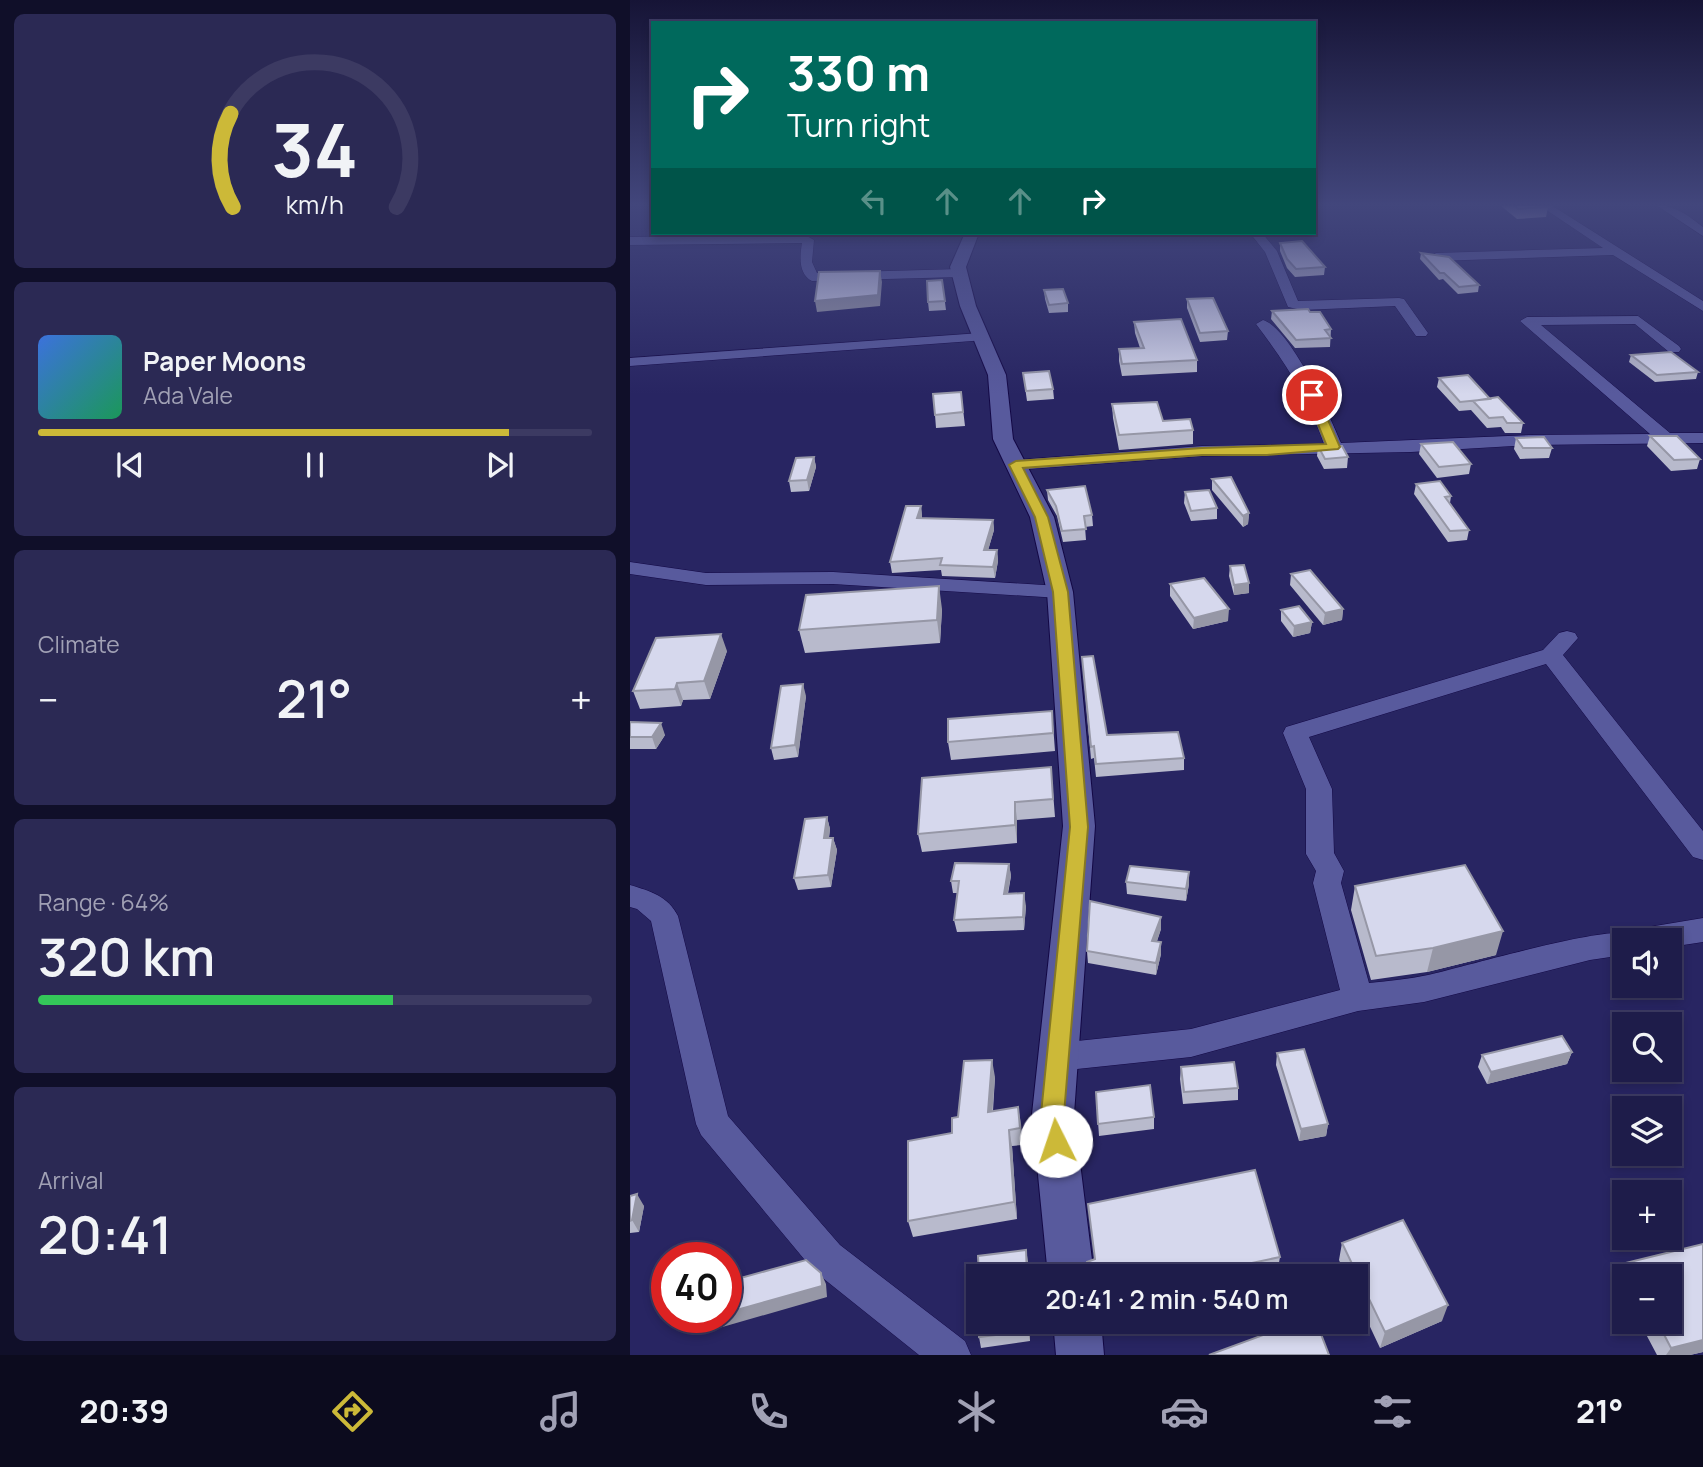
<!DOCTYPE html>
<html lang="en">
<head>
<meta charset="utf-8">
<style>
  body { margin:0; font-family:Manrope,sans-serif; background:#2b2954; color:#f1f3f6; height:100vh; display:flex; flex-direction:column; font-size:26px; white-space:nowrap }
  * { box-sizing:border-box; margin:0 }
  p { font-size:23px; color:#a1a1b5 }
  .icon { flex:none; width:38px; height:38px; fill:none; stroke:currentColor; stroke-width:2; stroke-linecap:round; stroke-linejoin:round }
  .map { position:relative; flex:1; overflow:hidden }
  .side { display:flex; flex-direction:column; gap:14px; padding:14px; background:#100f29; width:630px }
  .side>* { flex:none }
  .hud { position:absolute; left:21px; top:21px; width:665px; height:214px; border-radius:0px; box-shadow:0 4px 10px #0003,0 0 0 2px #3c3a62; background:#00695c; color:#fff; overflow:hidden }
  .controls { position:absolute; left:982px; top:928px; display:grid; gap:14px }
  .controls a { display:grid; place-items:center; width:70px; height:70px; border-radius:0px; background:#1e1c4a; box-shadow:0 4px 10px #0003,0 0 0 2px #3c3a62; font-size:35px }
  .speed { position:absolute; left:21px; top:1242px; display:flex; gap:14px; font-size:35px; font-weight:700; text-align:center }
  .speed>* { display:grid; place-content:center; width:91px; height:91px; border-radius:50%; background:#1e1c4a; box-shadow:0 4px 10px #0003,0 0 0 2px #3c3a62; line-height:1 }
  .speed .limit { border:10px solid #d22; background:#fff; color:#111 }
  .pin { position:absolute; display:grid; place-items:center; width:60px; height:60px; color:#fff; margin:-30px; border:4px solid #fff; border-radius:50%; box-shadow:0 2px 7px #0007 }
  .me { position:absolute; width:77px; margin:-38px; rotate:356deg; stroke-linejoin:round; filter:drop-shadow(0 0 5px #0008) }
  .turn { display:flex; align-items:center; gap:24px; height:147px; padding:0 21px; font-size:32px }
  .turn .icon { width:91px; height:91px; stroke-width:2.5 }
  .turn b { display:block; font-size:49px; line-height:60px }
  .lanes { display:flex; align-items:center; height:66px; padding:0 21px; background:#0003; justify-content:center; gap:35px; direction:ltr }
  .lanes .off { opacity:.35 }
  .big { font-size:52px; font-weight:600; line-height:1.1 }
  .side .card { flex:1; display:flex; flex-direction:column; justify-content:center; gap:10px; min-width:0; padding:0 24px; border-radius:10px; background:#2b2954 }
  .side .dial { align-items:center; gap:0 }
  .dial svg { height:182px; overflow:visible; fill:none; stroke:#3c3a62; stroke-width:7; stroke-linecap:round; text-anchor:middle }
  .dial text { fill:#f1f3f6; stroke:none }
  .song { display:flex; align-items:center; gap:21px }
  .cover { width:84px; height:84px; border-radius:10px; background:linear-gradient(135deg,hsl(220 70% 55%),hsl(150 70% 35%)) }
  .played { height:7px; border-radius:4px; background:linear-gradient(90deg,#ccb938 85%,#3c3a62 85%) }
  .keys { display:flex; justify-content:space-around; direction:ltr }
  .heat { display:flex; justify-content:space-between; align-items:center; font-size:38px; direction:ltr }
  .charge { height:10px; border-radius:5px; background:linear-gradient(90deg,#34c759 64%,#3c3a62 0) }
  .trip { position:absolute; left:336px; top:1264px; width:402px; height:70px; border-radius:0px; background:#1e1c4a; box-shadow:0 4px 10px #0003,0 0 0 2px #3c3a62; font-weight:600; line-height:70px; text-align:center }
  .tab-bar { display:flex; height:112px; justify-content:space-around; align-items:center; background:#0c0b1e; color:#a1a1b5 }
  .tab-bar .icon { width:49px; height:49px }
  .tab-bar .on { color:#ccb938 }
  .tab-bar b { font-size:32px; color:#f1f3f6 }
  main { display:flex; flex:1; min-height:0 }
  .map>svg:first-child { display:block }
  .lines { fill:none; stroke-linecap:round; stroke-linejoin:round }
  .minor-casing { stroke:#130845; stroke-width:1 }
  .tertiary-casing { stroke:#130845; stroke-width:2 }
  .minor { fill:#585a9d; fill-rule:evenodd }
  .tertiary { fill:#585a9d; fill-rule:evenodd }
  .wall { fill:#b8bacc }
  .shaded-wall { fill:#9697a6 }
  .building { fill:#d6d8ed; stroke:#9697a6; stroke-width:2 }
  .route { fill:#ccb938; stroke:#857824; stroke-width:2 }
</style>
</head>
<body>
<main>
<section class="side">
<div class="card dial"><svg viewBox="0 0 100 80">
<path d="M14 69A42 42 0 1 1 86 69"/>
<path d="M14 69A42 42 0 0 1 13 28" stroke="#ccb938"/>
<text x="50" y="56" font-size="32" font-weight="700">34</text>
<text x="50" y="72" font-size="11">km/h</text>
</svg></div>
<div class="card">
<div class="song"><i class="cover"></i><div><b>Paper Moons</b><p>Ada Vale</p></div></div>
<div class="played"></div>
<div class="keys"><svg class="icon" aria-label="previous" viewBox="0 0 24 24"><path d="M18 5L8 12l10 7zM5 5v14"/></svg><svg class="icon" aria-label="pause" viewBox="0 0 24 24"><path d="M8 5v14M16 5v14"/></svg><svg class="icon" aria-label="next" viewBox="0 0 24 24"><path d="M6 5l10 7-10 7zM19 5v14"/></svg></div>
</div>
<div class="card"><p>Climate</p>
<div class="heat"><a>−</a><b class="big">21°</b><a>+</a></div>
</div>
<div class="card"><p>Range · 64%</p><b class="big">320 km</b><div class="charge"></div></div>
<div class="card"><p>Arrival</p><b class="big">20:41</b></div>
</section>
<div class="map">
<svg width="1073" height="1355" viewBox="0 0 1073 1355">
  <rect width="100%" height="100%" fill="#282562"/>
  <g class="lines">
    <defs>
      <path id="minor" d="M909 205H921L1073 301V311L983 255 806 261 800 257 806 253 973 248Z
        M1026 205C1045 205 1059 216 1073 227V236Z
        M620 233H632L647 251 668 301 769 298 774 299 798 333 796 336H786L765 306 672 310 658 307 635 252Z
        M175 235 184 240 182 262 187 273 330 269 336 273 330 277 182 281C168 274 170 256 172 243L0 245V237Z
        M1008 316 1049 346 1051 349 1049 352H1039L1005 324 911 325 1040 433H1073V443L899 445 781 452 572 456 385 470 376 465 385 460 572 446 694 444C677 396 656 364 626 324L633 320C660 328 700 416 711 443L899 435 1020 434 890 321 897 317Z
        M351 333 358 337 356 340 0 366V358Z
        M0 562 76 573 203 572 430 586 437 588 440 592 437 596 430 598 203 584 76 585 0 574Z
        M937 631 945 633 948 638 933 655 1073 831V860L1063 857 916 664 679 737 702 789 704 853 714 871 711 883 739 983C759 981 779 979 798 975 834 967 975 925 1002 934L1013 928 1073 918V942L1040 947V940H994V955L960 960 794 1002 728 1011 561 1057 428 1071 417 1067 412 1057 417 1047 428 1043 561 1029 710 990 683 883 686 871 676 854V789L653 733 656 727 913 650 929 633Z
        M0 885C20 891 38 896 48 916L98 1116 210 1245 335 1341 341 1355H289L184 1271 71 1135 66 1124 21 921 7 909 0 907Z"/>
      <path id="tertiary" d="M335 233H349L336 267 346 306 376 375 383 439 424 517 443 592 465 826 444 1114 464 1276H418L402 1114 433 826 417 592 400 517 363 439 358 375 330 306 320 267Z
        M423 1321H471L474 1355H426Z"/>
    </defs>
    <use href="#minor" class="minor-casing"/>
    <use href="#tertiary" class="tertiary-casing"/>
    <use href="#minor" class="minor"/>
    <use href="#tertiary" class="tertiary"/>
  </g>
  <path class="wall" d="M870 205H915L918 207 916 217 887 219Z
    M650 243 695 267 694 275 665 277 657 268 650 251Z
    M791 253 849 285 848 292 828 294 813 279 809 280 790 259Z
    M312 280 316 310 299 311 298 302Z
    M414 290 438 303V312L419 313 415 299Z
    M557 299 598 331 597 340 570 342 557 308Z
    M642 311 680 312 701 329 700 347 665 348 641 319Z
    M504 322 567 360V372L492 376 489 361V349L510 348 505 333Z
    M1001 355 1068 372 1066 379 1025 382 999 362Z
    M393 373 423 389 424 399 397 401Z
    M809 378 860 399 893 423 891 433H875L871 427 857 428 841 410 829 411 807 387Z
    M331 392 335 426 306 428 305 415Z
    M482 404 533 421 563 430V444L489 450 483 418Z
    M1020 436 1070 459 1067 469 1041 471 1017 446Z
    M886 438 922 448 919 458 890 459 884 449Z
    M791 444 841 464 839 474 807 478 789 454Z
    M688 446 718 457 717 468 694 469 687 456Z
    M184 457 186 467 179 491 161 492 159 481Z
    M582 479 619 513 618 524 613 527 582 490Z
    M786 484 821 496 820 503 839 530 837 540 818 542 784 494Z
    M417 490 462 515 463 526 455 527 456 540 433 542 427 516 418 500Z
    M555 492 587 508V519L561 521 554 503Z
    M291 506 292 518 363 520 364 530 358 550H367L368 561 365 578 312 576 311 570 262 573 260 562Z
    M600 566 619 583V593L604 595 599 576Z
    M661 574 713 609 712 620 693 625 660 585Z
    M540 584 598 621 563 629 540 596Z
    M312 609 310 643 175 653 169 630Z
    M651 610 682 622 680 633 663 637 651 621Z
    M97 651 80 699 53 700 51 706 10 709 3 691Z
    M453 669 477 735 554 758V770L466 777 464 758 461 759Z
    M176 696 168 757 144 760 141 748Z
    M422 711 425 751 321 760 318 742Z
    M0 722 35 735 26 749H0Z
    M421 767 425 817 387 820V843L292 852 288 834Z
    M197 817 200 829 199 838H203L207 850 201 887 168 890 164 878Z
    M379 864 381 876 378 894 396 906 394 930 327 932 324 920 328 893H323L321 881Z
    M496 882 559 884 556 901 497 894Z
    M725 886 866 955 797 972 741 980 721 910Z
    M531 917V929L527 941 531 954 526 975 458 963 457 951Z
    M942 1052 937 1064 857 1084 848 1067 852 1055Z
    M647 1053 698 1124 696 1136 669 1141 646 1065Z
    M551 1067 608 1088V1100L553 1104 550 1079Z
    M365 1077 363 1111 391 1124 392 1145 382 1146 387 1219 283 1237 278 1221 322 1133 328 1117Z
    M466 1092 524 1117V1129L469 1136Z
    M0 1196 14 1206 9 1232 0 1233Z
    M458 1204 650 1257 647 1274 639 1276H458L465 1259Z
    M712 1243 812 1321 750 1348 726 1297V1276H716L709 1260Z
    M1073 1244V1352L1060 1355H1027L1009 1321H1040V1276H994V1291L987 1278 996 1263Z
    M349 1321H400V1341L351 1348 349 1337Z"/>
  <path class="shaded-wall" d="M250 271 252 282 250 306 187 312 185 301Z
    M184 457 186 467 179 491 177 480Z
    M291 506 292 516 289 529 287 518Z
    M619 513 618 524 613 527V516Z
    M363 520 364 530 355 561 354 550Z
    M367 550 368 561 365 578 363 567Z
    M619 583V593L604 595V585Z
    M309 586 312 609 310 643 307 620Z
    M599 609 598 621 563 629 564 618Z
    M713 609 712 620 693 625 695 613Z
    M682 622 680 633 663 637 664 626Z
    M91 634 97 651 80 699 74 681Z
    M47 683 53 700 51 706 45 689Z
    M173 684 176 696 168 757 165 745Z
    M31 723 35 735 26 749 22 737Z
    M385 802 387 820V843L385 825Z
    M197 817 200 829 197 851 194 838Z
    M203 838 207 850 201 887 198 875Z
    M379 864 381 876 375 906 374 894Z
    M559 872V884L556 901V889Z
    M394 893 396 906 394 930 393 917Z
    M531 917V929L523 953 522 941Z
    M873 931 866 955 797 972 803 948Z
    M531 942V954L526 975V963Z
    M942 1052 937 1064 857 1084 861 1072Z
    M362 1060 365 1077 361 1129 358 1112Z
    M388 1107 391 1124 392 1145 390 1128Z
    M698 1124 696 1136 669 1141 671 1129Z
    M379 1130 382 1146 387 1219 384 1202Z
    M7 1194 14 1206 9 1232 2 1220Z
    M396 1250 398 1261V1276H397Z
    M191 1273 196 1284 197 1297 82 1330 76 1319 81 1318H96V1313Z
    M818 1305 812 1321 750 1348 755 1332Z
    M398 1321H400V1341L398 1331Z
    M1073 1340V1352L1060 1355H1036L1041 1348Z"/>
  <path class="building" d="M884 205H915L918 207 888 209Z
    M672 241 695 267 666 269 657 259 650 243Z
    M791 253 819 257 849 285 829 287 814 273H810Z
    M250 271 248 295 185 301 189 272Z
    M312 280 315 301 298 302 297 281Z
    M433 289 438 303 419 305 414 290Z
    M583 298 598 331 570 333 557 299Z
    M678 309 680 312H690L701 329 695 330 701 338 666 340 642 311Z
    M551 319 567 360 492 364 489 349 514 348 504 322Z
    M1041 352 1068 372 1027 375 1001 355Z
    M419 371 423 389 396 391 393 373Z
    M838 375 860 399 830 402 809 378Z
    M331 392 333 412 305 415 303 394Z
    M868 397 893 423H877L873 417 859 418 843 401Z
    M527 402 533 421 560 419 563 430 489 435 482 404Z
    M1020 436H1047L1070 459 1044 460Z
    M914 437 922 448H893L886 438Z
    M823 442 841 464 809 467 791 444Z
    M688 446H712L718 457 695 459Z
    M184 457 177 480 159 481 166 458Z
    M601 477 619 513 613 516 582 479Z
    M810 481 821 496 815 497 839 530 820 531 786 484Z
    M455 486 462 515 454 516 456 529 432 531 426 506 417 490Z
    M579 490 587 508 561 511 555 492Z
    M276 506H291L287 518 363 520 354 550H367L363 567 310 565 312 558 260 562Z
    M614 565 619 583 604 585 600 566Z
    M680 570 713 609 695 613 661 574Z
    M574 578 599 609 564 618 540 584Z
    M309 586 307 620 169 630 176 595Z
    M669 606 682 622 664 626 651 610Z
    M91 634 74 681 47 683 45 689 3 691 26 638Z
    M463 656 477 735 548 732 554 758 466 764 464 746 461 747 452 657Z
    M173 684 165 745 141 748 151 686Z
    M422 711 423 733 318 742V719Z
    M0 722 31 723 22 737H0Z
    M421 767 423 799 385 802V825L288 834 292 778Z
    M197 817 194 838H203L198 875 164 878 175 819Z
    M325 863 379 864 374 894 394 893 393 917 324 920 329 881H321Z
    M835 865 873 931 803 948 746 956 725 886Z
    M500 866 559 872 556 889 496 882Z
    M460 901 531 917 522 941 531 942 526 963 457 951Z
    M932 1036 942 1052 861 1072 852 1055Z
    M674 1049 698 1124 671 1129 647 1053Z
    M362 1060 358 1112 388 1107 390 1128 379 1130 384 1202 278 1221V1141L322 1133V1118L328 1117 334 1061Z
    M604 1062 608 1088 554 1092 551 1067Z
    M520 1085 524 1117 468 1124 466 1092Z
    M625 1170 650 1257 560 1276H459L457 1262 465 1259 458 1204Z
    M7 1194 2 1220 0 1221V1196Z
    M773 1220 818 1305 755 1332 712 1243Z
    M1073 1244V1340L1041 1348 1027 1321H1040V1276H1003L996 1263Z
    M396 1250 397 1276H349L348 1256Z
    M176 1260 191 1273 192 1286 96 1313V1282Z
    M349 1321H398V1331L349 1337Z
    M671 1321H686L699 1355H579Z"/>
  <linearGradient id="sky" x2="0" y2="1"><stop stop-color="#161436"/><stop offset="0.52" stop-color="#42467c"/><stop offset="1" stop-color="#42467c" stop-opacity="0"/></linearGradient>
  <rect width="1073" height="394" fill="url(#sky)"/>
  <path class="route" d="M682 392 687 395 710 447 708 449 637 455H572L393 468 418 517 438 592 458 827 434 1114 438 1141 434 1149 426 1152 417 1149 411 1114 440 827 423 592 405 517 379 465 386 461 572 448 696 444 676 395Z"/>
</svg>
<div class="controls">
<a><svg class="icon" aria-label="sound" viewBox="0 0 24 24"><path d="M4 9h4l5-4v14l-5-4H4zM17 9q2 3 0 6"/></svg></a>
<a><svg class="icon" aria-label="search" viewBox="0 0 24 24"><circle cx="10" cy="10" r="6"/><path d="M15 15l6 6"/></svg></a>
<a><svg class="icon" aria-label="layers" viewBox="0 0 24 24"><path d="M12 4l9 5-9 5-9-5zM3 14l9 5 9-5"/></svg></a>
<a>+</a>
<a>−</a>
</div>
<div class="speed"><div class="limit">40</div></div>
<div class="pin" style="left:682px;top:395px;background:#d93025"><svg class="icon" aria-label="arrive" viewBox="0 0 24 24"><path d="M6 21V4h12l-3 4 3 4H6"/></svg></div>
<svg class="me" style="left:426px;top:1141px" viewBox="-20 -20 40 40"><circle r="19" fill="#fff"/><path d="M0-13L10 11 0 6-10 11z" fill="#ccb938"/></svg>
<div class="trip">20:41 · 2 min · 540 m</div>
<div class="hud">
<div class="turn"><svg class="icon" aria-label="right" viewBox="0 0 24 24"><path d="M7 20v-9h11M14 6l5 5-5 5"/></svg><div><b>330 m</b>Turn right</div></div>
<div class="lanes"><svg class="icon off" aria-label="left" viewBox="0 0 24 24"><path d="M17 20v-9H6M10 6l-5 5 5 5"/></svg><svg class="icon off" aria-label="ahead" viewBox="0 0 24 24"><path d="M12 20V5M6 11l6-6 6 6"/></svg><svg class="icon off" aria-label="ahead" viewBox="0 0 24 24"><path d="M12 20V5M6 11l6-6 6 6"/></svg><svg class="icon" aria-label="right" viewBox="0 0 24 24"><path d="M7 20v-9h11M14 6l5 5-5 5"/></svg></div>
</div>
</div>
</main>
<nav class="tab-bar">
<b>20:39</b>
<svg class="icon on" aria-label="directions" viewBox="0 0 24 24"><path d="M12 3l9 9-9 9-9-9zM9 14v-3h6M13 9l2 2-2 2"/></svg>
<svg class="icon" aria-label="music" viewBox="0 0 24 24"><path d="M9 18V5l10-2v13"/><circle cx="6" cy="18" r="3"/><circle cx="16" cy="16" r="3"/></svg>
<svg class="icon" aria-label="phone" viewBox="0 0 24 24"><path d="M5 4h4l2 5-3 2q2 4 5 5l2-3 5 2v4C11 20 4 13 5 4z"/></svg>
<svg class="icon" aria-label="climate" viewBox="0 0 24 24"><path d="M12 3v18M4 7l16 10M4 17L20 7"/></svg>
<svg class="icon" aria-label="car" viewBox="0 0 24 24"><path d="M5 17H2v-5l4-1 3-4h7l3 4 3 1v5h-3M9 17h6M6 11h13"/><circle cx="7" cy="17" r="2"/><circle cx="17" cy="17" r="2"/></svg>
<svg class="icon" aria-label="filters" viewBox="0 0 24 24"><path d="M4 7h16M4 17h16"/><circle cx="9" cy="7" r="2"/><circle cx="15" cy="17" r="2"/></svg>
<b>21°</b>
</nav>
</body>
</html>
